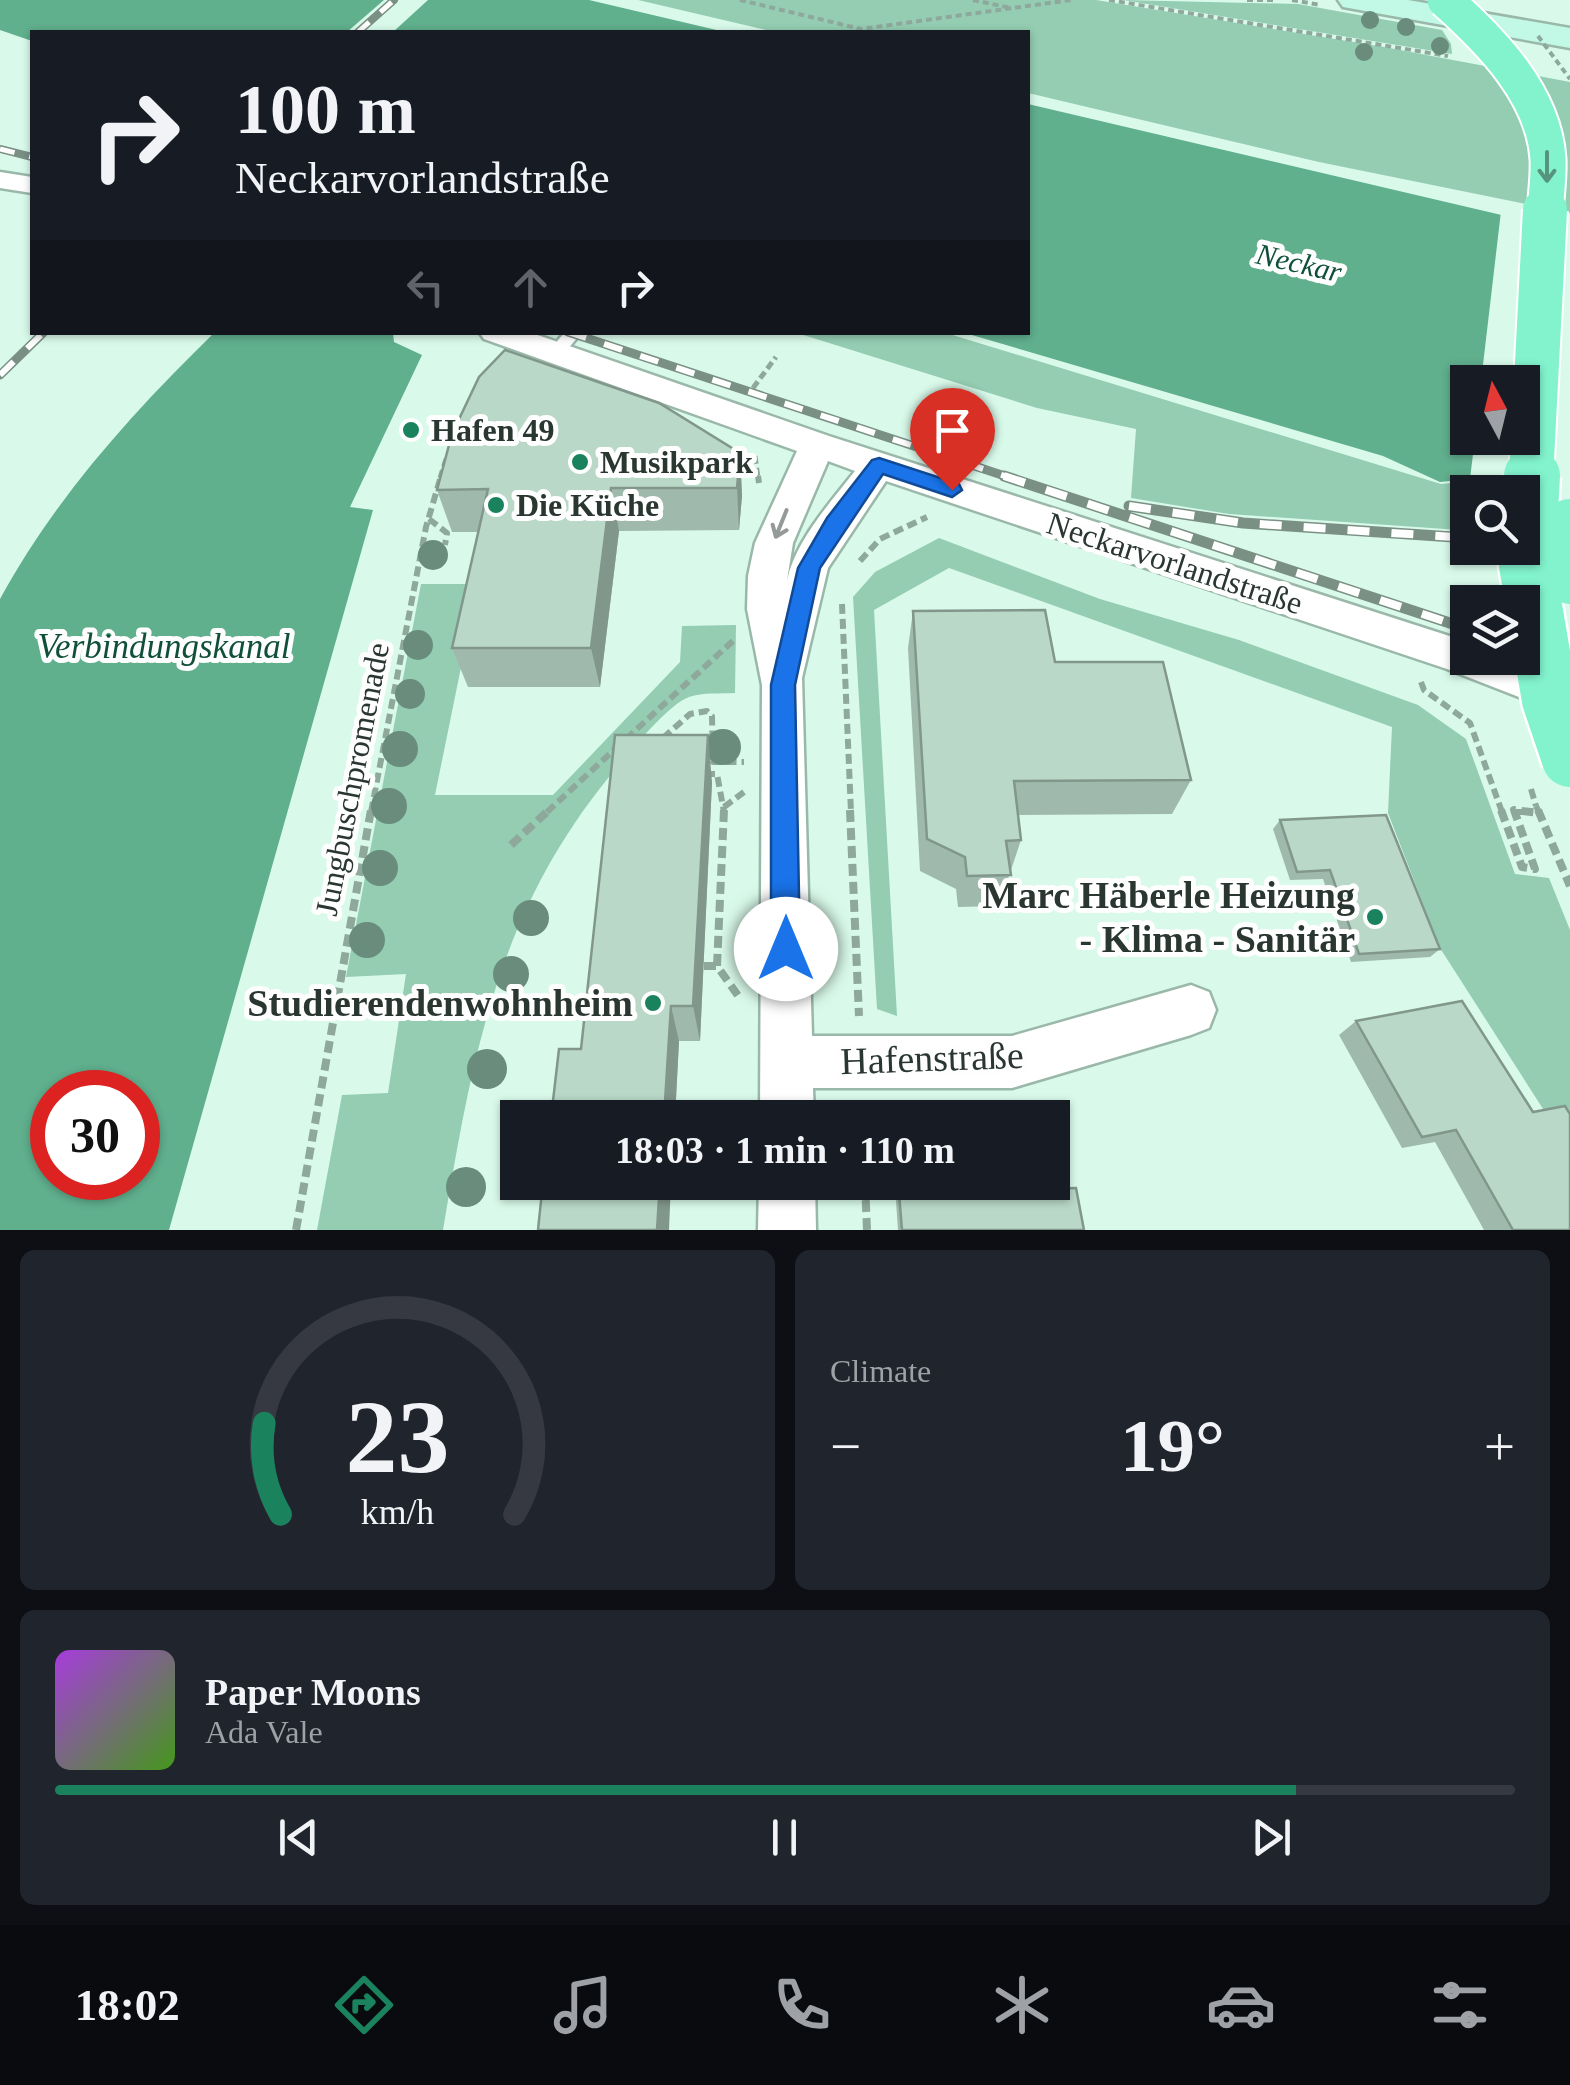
<!DOCTYPE html>
<html lang="en">
<head>
<meta charset="utf-8">
<style>
  body { margin:0; font-family:Georgia,serif; background:#20242c; color:#f1f3f6; height:100vh; display:flex; flex-direction:column; font-size:38px; white-space:nowrap }
  * { box-sizing:border-box; margin:0 }
  p { font-size:32px; color:#9ea1a6 }
  .icon { flex:none; width:55px; height:55px; fill:none; stroke:currentColor; stroke-width:2; stroke-linecap:round; stroke-linejoin:round }
  .map { position:relative; height:1230px; overflow:hidden }
  .details { display:flex; flex-direction:column; gap:20px; padding:20px; background:#0d0f14; flex:1 }
  .details>* { flex:none }
  .banner { position:absolute; left:30px; top:30px; width:1000px; height:305px; border-radius:0px; box-shadow:0 2px 8px #0004; background:#171b24; color:#f1f3f6; overflow:hidden }
  .needle { width:65px; rotate:353deg }
  .controls { position:absolute; left:1450px; top:365px; display:grid; gap:20px }
  .controls a { display:grid; place-items:center; width:90px; height:90px; border-radius:0px; background:#171b24; box-shadow:0 2px 8px #0004; font-size:50px }
  .speed { position:absolute; left:30px; top:1070px; display:flex; gap:20px; font-size:50px; font-weight:700; text-align:center }
  .speed>* { display:grid; place-content:center; width:130px; height:130px; border-radius:50%; background:#171b24; box-shadow:0 2px 8px #0004; line-height:1 }
  .speed .limit { border:15px solid #d22; background:#fff; color:#111 }
  .pin { position:absolute; display:grid; place-items:center; width:85px; height:85px; color:#fff; margin:-102px -42px; border-radius:50% 50% 50% 0; rotate:-45deg; box-shadow:0 0 10px #0007 }
  .pin .icon { rotate:45deg }
  .me { position:absolute; width:110px; margin:-55px; rotate:0deg; stroke-linejoin:round; filter:drop-shadow(0 0 8px #0008) }
  .turn { display:flex; align-items:center; gap:35px; height:210px; padding:0 40px; font-size:45px }
  .turn .icon { width:130px; height:130px; stroke-width:2.5 }
  .turn b { display:block; font-size:70px; line-height:85px }
  .lanes { display:flex; align-items:center; height:95px; padding:0 40px; background:#0003; justify-content:center; gap:50px; direction:ltr }
  .lanes .off { opacity:.35 }
  .big { font-size:75px; font-weight:600; line-height:1.1 }
  .details .widget { flex:1; display:flex; flex-direction:column; justify-content:center; gap:15px; min-width:0; padding:0 35px; border-radius:15px; background:#20242c }
  .details .dial { align-items:center; gap:0 }
  .dial svg { height:260px; overflow:visible; fill:none; stroke:#363941; stroke-width:7; stroke-linecap:round; text-anchor:middle }
  .dial text { fill:#f1f3f6; stroke:none }
  .song { display:flex; align-items:center; gap:30px }
  .cover { width:120px; height:120px; border-radius:15px; background:linear-gradient(135deg,hsl(280 70% 55%),hsl(100 70% 35%)) }
  .played { height:10px; border-radius:5px; background:linear-gradient(90deg,#1a835e 85%,#363941 85%) }
  .keys { display:flex; justify-content:space-around; direction:ltr }
  .heat { display:flex; justify-content:space-between; align-items:center; font-size:55px; direction:ltr }
  .details .tiles { flex:1; display:grid; gap:20px; grid-template-columns:1fr 1fr }
  .widget:last-child { grid-column:span 2 }
  .trip { position:absolute; left:500px; top:1100px; width:570px; height:100px; border-radius:0px; background:#171b24; box-shadow:0 2px 8px #0004; font-weight:600; line-height:100px; text-align:center }
  .menu { display:flex; height:160px; justify-content:space-around; align-items:center; background:#090b0e; color:#9ea1a6 }
  .menu .icon { width:70px; height:70px }
  .menu .selected { color:#1a835e }
  .menu b { font-size:45px; color:#f1f3f6 }
  .map>svg:first-child { display:block }
  .green { fill:#94cdb2 }
  .water { fill:#60af8d; fill-rule:evenodd }
  .pier { fill:#d9faea }
  .lines { fill:none; stroke-linecap:round; stroke-linejoin:round }
  .lane-casing { stroke:#9ab8a9; stroke-width:5 }
  .street-casing { stroke:#9ab8a9; stroke-width:5 }
  .secondary-casing { stroke:#9ab8a9; stroke-width:5 }
  .path-far3 { stroke:#8fa89c; stroke-width:4; stroke-dasharray:6 4; stroke-linecap:butt }
  .path-far2 { stroke:#8fa89c; stroke-width:5; stroke-dasharray:8 4; stroke-linecap:butt }
  .path-far1 { stroke:#8fa89c; stroke-width:6; stroke-dasharray:10 5; stroke-linecap:butt }
  .path { stroke:#8fa89c; stroke-width:8; stroke-dasharray:12 6; stroke-linecap:butt }
  .lane { fill:#fff; fill-rule:evenodd }
  .street { fill:#fff; fill-rule:evenodd }
  .secondary { fill:#c1f9e6; fill-rule:evenodd }
  .rail-far2-casing { stroke:#7a9085; stroke-width:8 }
  .rail-far1-casing { stroke:#7a9085; stroke-width:9 }
  .rail-casing { stroke:#7a9085; stroke-width:11 }
  .rail-far2 { stroke:#fefefe; stroke-width:5; stroke-dasharray:15; stroke-linecap:butt }
  .rail-far1 { stroke:#fefefe; stroke-width:6; stroke-dasharray:19; stroke-linecap:butt }
  .rail { stroke:#fefefe; stroke-width:8; stroke-dasharray:22; stroke-linecap:butt }
  .primary-bridge-far2-casing { stroke:#fff; stroke-width:39; stroke-linecap:butt }
  .primary-bridge-far1-casing { stroke:#fff; stroke-width:48; stroke-linecap:butt }
  .primary-bridge-casing { stroke:#fff; stroke-width:61; stroke-linecap:butt }
  .path-bridge-far1 { stroke:#8fa89c; stroke-width:4; stroke-dasharray:6 4; stroke-linecap:butt }
  .path-bridge { stroke:#8fa89c; stroke-width:6; stroke-dasharray:10 5; stroke-linecap:butt }
  .primary-bridge-far2 { stroke:#82f3cd; stroke-width:35 }
  .primary-bridge-far1 { stroke:#82f3cd; stroke-width:44 }
  .primary-bridge { stroke:#82f3cd; stroke-width:56 }
  .tree { fill:#698c7d }
  .wall { fill:#9fbaac }
  .shaded-wall { fill:#82978c }
  .building { fill:#b9d8c8; stroke:#82978c; stroke-width:2.5 }
  .oneway { stroke:#56947e }
  .oneway2 { stroke:#949a98 }
  .route { fill:#1a73e8; stroke:#114b97; stroke-width:2.5 }
  .poi-dot { fill:#1a835e; stroke:#fefefe; stroke-width:4 }
  .labels { text-anchor:middle; stroke-width:10; stroke-linejoin:round; paint-order:stroke }
  .far-water-label { font-size:30px; font-style:italic; fill:#105039; stroke:#fefefe }
  .poi-label { font-size:32px; font-weight:bold; fill:#2a3630; stroke:#fefefe; text-anchor:start }
  .street-label { font-size:32px; fill:#2a3630; stroke:#fefefe }
  .water-label { font-size:35px; font-style:italic; fill:#105039; stroke:#fefefe }
  .near-poi-label { font-size:38px; font-weight:bold; fill:#2a3630; stroke:#fefefe; text-anchor:end }
  .near-street-label { font-size:38px; fill:#2a3630; stroke:#fefefe }
</style>
</head>
<body>
<div class="map">
<svg width="1570" height="1230" viewBox="0 0 1570 1230">
  <rect width="100%" height="100%" fill="#d9faea"/>
  <path class="green" d="M638 0H1096L1384 47 1570 82V213L1319 162 1028 93V32H775Z
    M1123 0 1298 4 1442 30 1451 44 1452 54Z
    M797 333H946L1441 484 1462 482 1459 530 1229 514 1131 498 1136 429 1037 408Z
    M939 538 1100 599 1239 640 1418 705 1466 739 1515 874 1549 878 1570 930V1151L1440 948 1388 813 1392 727 949 568 874 610 897 1016 877 1009 853 597 875 572Z
    M421 584H478L435 795H553L680 662 682 626 736 625 735 693C720 694 703 692 689 697 669 704 633 748 618 766 498 908 473 1052 443 1230H317L342 1095 388 1093 406 974 346 977Z"/>
  <path class="water" d="M0 0H589L725 32H32V41L0 30Z
    M1028 104 1570 231V510L1460 480 1440 482 1383 456 965 333 1028 332ZM1468 382H1522V438H1468Z
    M215 332 393 333 394 342 422 355 350 507 373 510 169 1230H0V599C55 498 132 413 215 332ZM52 1092H138V1178H52Z"/>
  <path class="pier" d="M384 0H428L393 32H347Z
    M1501 211 1570 226V515L1522 492H1484L1469 487 1475 438H1522V382H1481Z"/>
  <g class="lines">
    <defs>
      <path id="lane" d="M565 332H582L561 357H549L547 353Z"/>
      <path id="street" d="M0 172 32 177V193L0 188Z
        M479 332H529L829 436 1468 642V658H1508L1570 681V717L1447 669 886 481 828 568 802 678 812 1036H1012L1191 985 1209 992 1216 1010 1209 1028 1191 1035 1012 1088H813L814 1118H760L762 685 747 609 748 576 755 543 797 451 484 339ZM828 461 855 471C830 503 796 540 787 580L793 543Z
        M759 1182H815L816 1230H758Z"/>
      <path id="secondary" d="M1338 0H1408L1570 28V48L1354 9 1343 7Z"/>
    </defs>
    <use href="#lane" class="lane-casing"/>
    <use href="#street" class="street-casing"/>
    <use href="#secondary" class="secondary-casing"/>
    <path class="path-far3" d="M740 0 861 29 1071 0
      M973 0 1011 8
      M1109 0 1448 56
      M1247 0H1275
      M1292 0 1320 5"/>
    <path class="path-far2" d="M753 388 776 357
      M755 456 758 478
      M440 478 447 456"/>
    <path class="path-far1" d="M758 476 759 483
      M429 519 447 533 445 545
      M860 561 880 539 927 517
      M842 604 851 812
      M1421 682 1424 690 1470 723 1502 812
      M663 738 690 714 707 711 712 716 713 762H744
      M626 739 734 640
      M705 774H717L724 812
      M1536 806 1539 812
      M724 807 744 792
      M371 812 426 527 441 476
      M547 812 616 748
      M1515 812H1531"/>
    <path class="path" d="M724 810 717 966 739 997
      M850 810 859 1016
      M1501 810 1522 867 1535 869 1514 810 1539 813
      M1538 810 1570 886
      M511 845 549 810
      M704 966H717
      M865 1182 867 1230
      M296 1230 371 810"/>
    <use href="#lane" class="lane"/>
    <use href="#street" class="street"/>
    <use href="#secondary" class="secondary"/>
    <defs>
      <path id="rail-far2" d="M358 32 394 0
        M0 149 32 157"/>
      <path id="rail-far1" d="M568 332 1011 478
        M0 375 44 332"/>
      <path id="rail" d="M1004 476 1468 629
        M1129 506 1243 523 1468 538
        M1491 548 1570 563
        M1522 651 1570 670"/>
    </defs>
    <use href="#rail-far2" class="rail-far2-casing"/>
    <use href="#rail-far1" class="rail-far1-casing"/>
    <use href="#rail" class="rail-casing"/>
    <use href="#rail-far2" class="rail-far2"/>
    <use href="#rail-far1" class="rail-far1"/>
    <use href="#rail" class="rail"/>
    <defs>
      <path id="primary-bridge-far2" d="M1445 0C1490 40 1544 94 1548 159 1549 176 1546 195 1545 213"/>
      <path id="primary-bridge-far1" d="M1531 478 1545 210"/>
      <path id="primary-bridge" d="M1532 476 1527 565 1550 700 1570 759
        M1570 527V576"/>
    </defs>
    <use href="#primary-bridge-far2" class="primary-bridge-far2-casing"/>
    <use href="#primary-bridge-far1" class="primary-bridge-far1-casing"/>
    <use href="#primary-bridge" class="primary-bridge-casing"/>
    <path class="path-bridge-far1" d="M1538 36 1570 79"/>
    <path class="path-bridge" d="M1531 789 1536 806"/>
    <use href="#primary-bridge-far2" class="primary-bridge-far2"/>
    <use href="#primary-bridge-far1" class="primary-bridge-far1"/>
    <use href="#primary-bridge" class="primary-bridge"/>
  </g>
  <g class="tree">
    <circle cx="1370" cy="20" r="9"/>
    <circle cx="1406" cy="27" r="9"/>
    <circle cx="1440" cy="46" r="9"/>
    <circle cx="1364" cy="52" r="9"/>
    <circle cx="433" cy="555" r="15"/>
    <circle cx="418" cy="645" r="15"/>
    <circle cx="410" cy="694" r="15"/>
    <circle cx="723" cy="747" r="18"/>
    <circle cx="400" cy="749" r="18"/>
    <circle cx="389" cy="806" r="18"/>
    <circle cx="380" cy="868" r="18"/>
    <circle cx="531" cy="918" r="18"/>
    <circle cx="367" cy="940" r="18"/>
    <circle cx="511" cy="974" r="18"/>
    <circle cx="487" cy="1069" r="20"/>
    <circle cx="466" cy="1187" r="20"/>
  </g>
  <path class="wall" d="M740 453 742 496 739 530 619 531 600 687H468L452 648 478 532H452L437 490Z
    M913 611 1055 662 1191 780 1172 814 1018 815 1021 840 999 906 958 907 956 889 920 871 908 648Z
    M712 782 700 1041H679L675 1118H551L581 1049Z
    M1280 820 1440 949 1430 957 1351 962 1323 879 1290 880 1273 829Z
    M1356 1021 1533 1112 1570 1230H1484L1435 1142 1402 1148 1339 1035Z
    M899 1193 1084 1230H898L896 1201Z"/>
  <path class="shaded-wall" d="M740 453 742 496 739 530 737 488Z
    M611 488 619 531 600 687 591 648Z
    M708 735 712 782 700 1041 693 1006Z
    M671 1006 679 1041 675 1118H664Z
    M660 1182H671L669 1230H657Z"/>
  <path class="building" d="M505 350 659 403 740 453 737 488H611L591 648H452L488 489 437 490 452 434 479 377Z
    M1045 610 1055 662H1163L1191 780 1014 781 1021 840 1006 841 1011 875 967 876 965 857 927 839 913 611Z
    M615 735H708L693 1006H671L664 1118H551L559 1049H581Z
    M1386 815 1440 949 1359 954 1330 870 1297 872 1280 820Z
    M1462 1001 1533 1112 1565 1106 1570 1114V1230H1513L1456 1130 1422 1137 1356 1021Z
    M543 1182H660L657 1230H538Z
    M1076 1188 1084 1230H902L899 1193Z"/>
  <defs><path id="oneway-shaft" d="M-6 0H5M1.5-3L5.5 0L1.5 3" fill="none" stroke-width="1.6" stroke-linecap="round" stroke-linejoin="round" transform="scale(2.5)"/></defs>
  <use class="oneway" href="#oneway-shaft" transform="translate(1547 167) rotate(90)"/>
  <use class="oneway2" href="#oneway-shaft" transform="translate(781 524) rotate(112)"/>
  <path class="route" d="M879 458 959 484 962 490 952 497 883 474 820 568 795 685 800 949 795 959 786 963 776 959 771 949V685L798 568 827 518 872 460Z"/>
  <g class="poi-dot">
    <circle cx="411" cy="430" r="10"/>
    <circle cx="580" cy="462" r="10"/>
    <circle cx="496" cy="505" r="10"/>
    <circle cx="1375" cy="917" r="10"/>
    <circle cx="653" cy="1003" r="10"/>
  </g>
  <g class="labels">
    <g class="far-water-label">
      <text transform="translate(1299 263) rotate(13)" y="10">Neckar</text>
    </g>
    <g class="poi-label">
      <text x="431" y="441">Hafen 49</text>
      <text x="600" y="473">Musikpark</text>
      <text x="516" y="516">Die Küche</text>
    </g>
    <g class="street-label">
      <text transform="translate(1175 563) rotate(18)" y="11">Neckarvorlandstraße</text>
      <text transform="translate(352 779) rotate(-79)" y="11">Jungbuschpromenade</text>
    </g>
    <g class="water-label">
      <text x="164" y="658">Verbindungskanal</text>
    </g>
    <g class="near-poi-label">
      <text x="1355" y="908">Marc Häberle Heizung<tspan x="1355" dy="44">- Klima - Sanitär</tspan></text>
      <text x="633" y="1016">Studierendenwohnheim</text>
    </g>
    <g class="near-street-label">
      <text transform="translate(932 1058) rotate(-2)" y="13">Hafenstraße</text>
    </g>
  </g>
</svg>
<div class="controls">
<a><svg class="needle" viewBox="-14 -14 28 28"><path d="M0-13l5 13h-10z" fill="#e53935"/><path d="M0 13l5-13h-10z" fill="#9ea1a6"/></svg></a>
<a><svg class="icon" aria-label="search" viewBox="0 0 24 24"><circle cx="10" cy="10" r="6"/><path d="M15 15l6 6"/></svg></a>
<a><svg class="icon" aria-label="layers" viewBox="0 0 24 24"><path d="M12 4l9 5-9 5-9-5zM3 14l9 5 9-5"/></svg></a>
</div>
<div class="speed"><div class="limit">30</div></div>
<div class="pin" style="left:952px;top:490px;background:#d93025"><svg class="icon" aria-label="arrive" viewBox="0 0 24 24"><path d="M6 21V4h12l-3 4 3 4H6"/></svg></div>
<svg class="me" style="left:786px;top:949px" viewBox="-20 -20 40 40"><circle r="19" fill="#fff"/><path d="M0-13L10 11 0 6-10 11z" fill="#1a73e8"/></svg>
<div class="trip">18:03 · 1 min · 110 m</div>
<div class="banner">
<div class="turn"><svg class="icon" aria-label="right" viewBox="0 0 24 24"><path d="M7 20v-9h11M14 6l5 5-5 5"/></svg><div><b>100 m</b>Neckarvorlandstraße</div></div>
<div class="lanes"><svg class="icon off" aria-label="left" viewBox="0 0 24 24"><path d="M17 20v-9H6M10 6l-5 5 5 5"/></svg><svg class="icon off" aria-label="ahead" viewBox="0 0 24 24"><path d="M12 20V5M6 11l6-6 6 6"/></svg><svg class="icon" aria-label="right" viewBox="0 0 24 24"><path d="M7 20v-9h11M14 6l5 5-5 5"/></svg></div>
</div>
</div>
<section class="details">
<div class="tiles">
<div class="widget dial"><svg viewBox="0 0 100 80">
<path d="M14 69A42 42 0 1 1 86 69"/>
<path d="M14 69A42 42 0 0 1 9 41" stroke="#1a835e"/>
<text x="50" y="56" font-size="32" font-weight="700">23</text>
<text x="50" y="72" font-size="11">km/h</text>
</svg></div>
<div class="widget"><p>Climate</p>
<div class="heat"><a>−</a><b class="big">19°</b><a>+</a></div>
</div>
<div class="widget">
<div class="song"><i class="cover"></i><div><b>Paper Moons</b><p>Ada Vale</p></div></div>
<div class="played"></div>
<div class="keys"><svg class="icon" aria-label="previous" viewBox="0 0 24 24"><path d="M18 5L8 12l10 7zM5 5v14"/></svg><svg class="icon" aria-label="pause" viewBox="0 0 24 24"><path d="M8 5v14M16 5v14"/></svg><svg class="icon" aria-label="next" viewBox="0 0 24 24"><path d="M6 5l10 7-10 7zM19 5v14"/></svg></div>
</div>
</div>
</section>
<nav class="menu">
<b>18:02</b>
<svg class="icon selected" aria-label="directions" viewBox="0 0 24 24"><path d="M12 3l9 9-9 9-9-9zM9 14v-3h6M13 9l2 2-2 2"/></svg>
<svg class="icon" aria-label="music" viewBox="0 0 24 24"><path d="M9 18V5l10-2v13"/><circle cx="6" cy="18" r="3"/><circle cx="16" cy="16" r="3"/></svg>
<svg class="icon" aria-label="phone" viewBox="0 0 24 24"><path d="M5 4h4l2 5-3 2q2 4 5 5l2-3 5 2v4C11 20 4 13 5 4z"/></svg>
<svg class="icon" aria-label="climate" viewBox="0 0 24 24"><path d="M12 3v18M4 7l16 10M4 17L20 7"/></svg>
<svg class="icon" aria-label="car" viewBox="0 0 24 24"><path d="M5 17H2v-5l4-1 3-4h7l3 4 3 1v5h-3M9 17h6M6 11h13"/><circle cx="7" cy="17" r="2"/><circle cx="17" cy="17" r="2"/></svg>
<svg class="icon" aria-label="filters" viewBox="0 0 24 24"><path d="M4 7h16M4 17h16"/><circle cx="9" cy="7" r="2"/><circle cx="15" cy="17" r="2"/></svg>
</nav>
</body>
</html>
